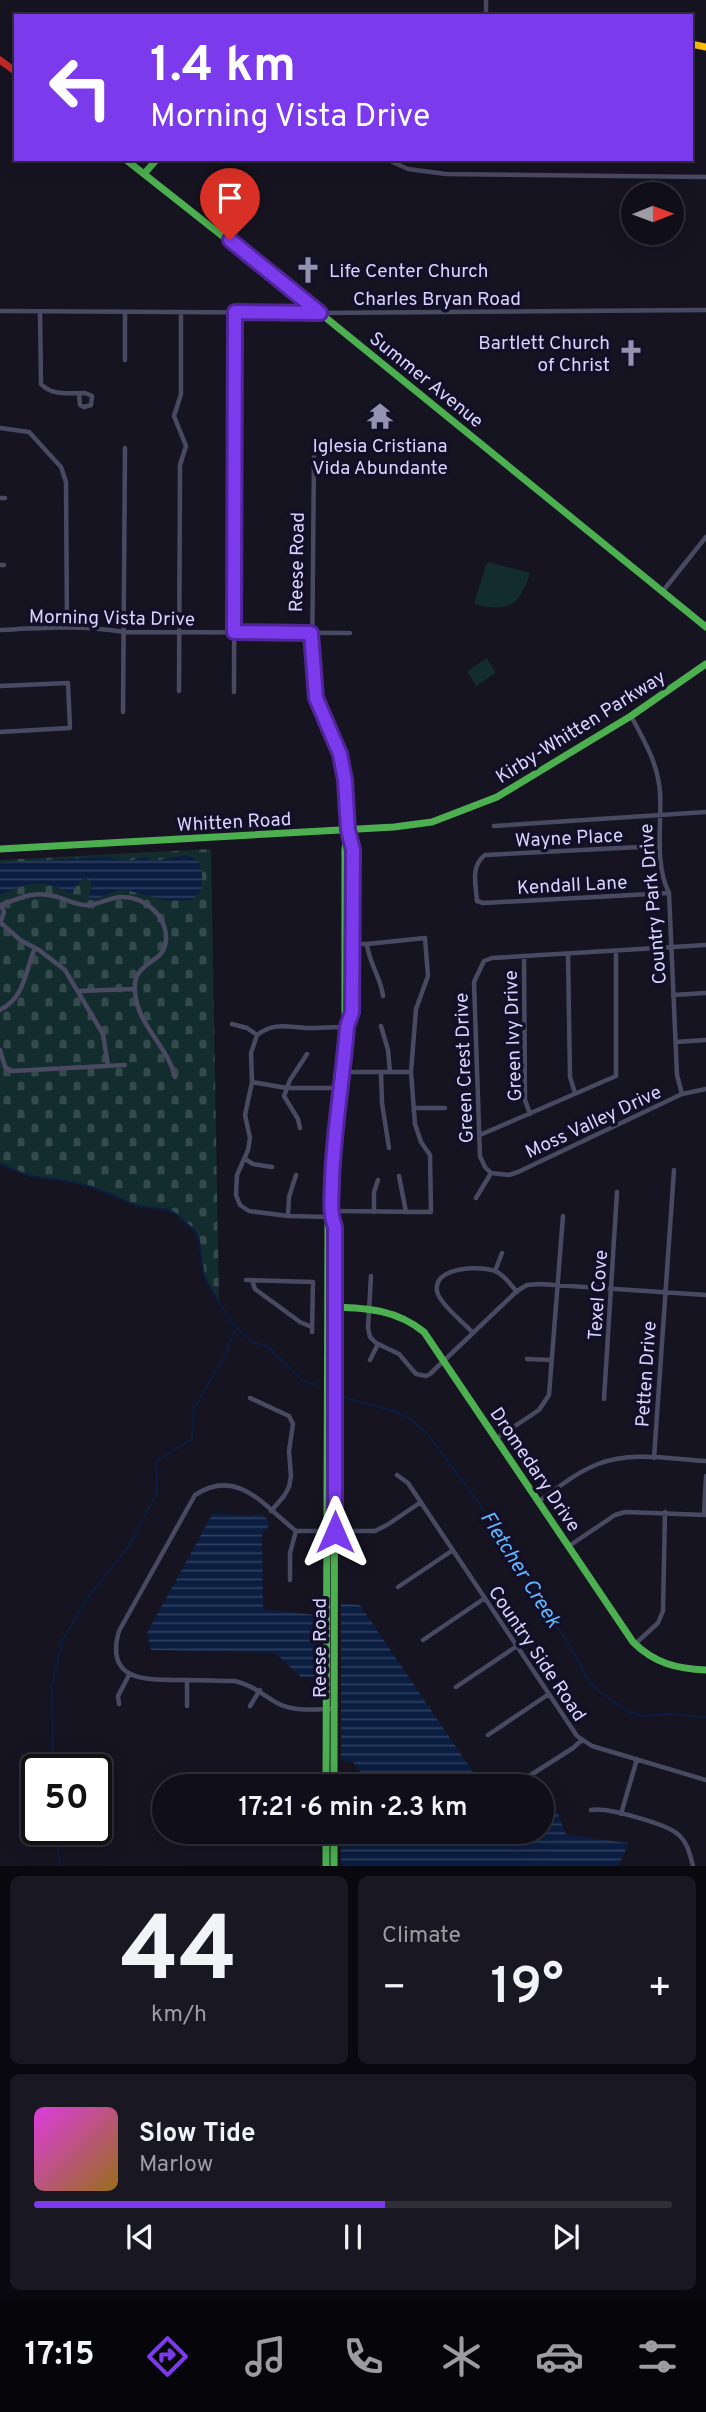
<!DOCTYPE html>
<html lang="en">
<head>
<meta charset="utf-8">
<style>
  body { margin:0; font-family:Overpass,sans-serif; background:#191822; color:#f1f3f6; height:100vh; display:flex; flex-direction:column; font-size:26px; white-space:nowrap }
  * { box-sizing:border-box; margin:0 }
  p { font-size:23px; color:#9c9ca2 }
  .icon { flex:none; width:38px; height:38px; fill:none; stroke:currentColor; stroke-width:2; stroke-linecap:round; stroke-linejoin:round }
  .map { position:relative; height:1866px; overflow:hidden }
  .panel { display:flex; flex-direction:column; gap:10px; padding:10px; background:#09080e; flex:1 }
  .panel>* { flex:none }
  .banner { position:absolute; left:14px; top:14px; width:679px; height:147px; border-radius:0px; box-shadow:0 4px 18px #0003,0 0 0 2px #302f38; background:#7c3aed; color:#fff; overflow:hidden }
  .needle { width:46px; rotate:89deg }
  .buttons { position:absolute; left:621px; top:182px; display:grid; gap:14px }
  .buttons a { display:grid; place-items:center; width:63px; height:63px; border-radius:50%; background:#100f19; box-shadow:0 4px 18px #0003,0 0 0 2px #302f38; font-size:35px }
  .speed { position:absolute; left:21px; top:1754px; display:flex; gap:14px; font-size:35px; font-weight:700; text-align:center }
  .speed>* { display:grid; place-content:center; width:91px; height:91px; border-radius:50%; background:#100f19; box-shadow:0 4px 18px #0003,0 0 0 2px #302f38; line-height:1 }
  .speed .limit { border:4px solid #111; border-radius:10px; background:#fff; color:#111 }
  .pin { position:absolute; display:grid; place-items:center; width:60px; height:60px; color:#fff; margin:-72px -30px; border-radius:50% 50% 50% 0; rotate:-45deg; box-shadow:0 0 7px #0007 }
  .pin .icon { rotate:45deg }
  .me { position:absolute; width:77px; margin:-38px; rotate:0deg; stroke-linejoin:round; filter:drop-shadow(0 0 5px #0008) }
  .turn { display:flex; align-items:center; gap:24px; height:147px; padding:0 21px; font-size:32px }
  .turn .icon { width:91px; height:91px; stroke-width:2.5 }
  .turn b { display:block; font-size:49px; line-height:60px }
  .big { font-size:52px; font-weight:600; line-height:1.1 }
  .panel .widget { flex:1; display:flex; flex-direction:column; justify-content:center; gap:10px; min-width:0; padding:0 24px; border-radius:10px; background:#191822 }
  .panel .dial { align-items:center; gap:0 }
  .dial b { font-size:91px; line-height:1 }
  .song { display:flex; align-items:center; gap:21px }
  .cover { width:84px; height:84px; border-radius:10px; background:linear-gradient(135deg,hsl(300 70% 55%),hsl(40 70% 35%)) }
  .played { height:7px; border-radius:4px; background:linear-gradient(90deg,#7c3aed 55%,#302f38 55%) }
  .keys { display:flex; justify-content:space-around; direction:ltr }
  .heat { display:flex; justify-content:space-between; align-items:center; font-size:38px; direction:ltr }
  .panel .tiles { flex:1; display:grid; gap:10px; grid-template-columns:1fr 1fr }
  .widget:last-child { grid-column:span 2 }
  .trip { position:absolute; left:152px; top:1774px; width:402px; height:70px; border-radius:35px; background:#100f19; box-shadow:0 4px 18px #0003,0 0 0 2px #302f38; font-weight:600; line-height:70px; text-align:center }
  .menu { display:flex; height:112px; justify-content:space-around; align-items:center; background:#06060a; color:#9c9ca2 }
  .menu .icon { width:49px; height:49px }
  .menu .on { color:#7c3aed }
  .menu b { font-size:32px; color:#f1f3f6 }
  .map>svg:first-child { display:block }
  .cemetery { fill:url(#cemetery-stones) }
  .garden { fill:#132c2d }
  .water { fill:url(#water-rules) }
  .lines { fill:none; stroke-linecap:round; stroke-linejoin:round }
  .stream { stroke:#0b1e41; stroke-width:2 }
  .street { stroke:#4a4962; stroke-width:4.5 }
  .fast { stroke:#4caf50; stroke-width:7 }
  .slow { stroke:#ffc107; stroke-width:7 }
  .jam { stroke:#c62828; stroke-width:7 }
  .route-casing { stroke:#51269a; stroke-width:18 }
  .route { stroke:#7c3aed; stroke-width:12 }
  .labels { text-anchor:middle; stroke-width:7; stroke-linejoin:round; paint-order:stroke }
  .poi-label { font-size:19px; fill:#d9d4ff; stroke:#130f26; text-anchor:start }
  .street-label { font-size:19px; fill:#d9d4ff; stroke:#130f26 }
  .water-label { font-size:21px; font-style:italic; fill:#62b6ff; stroke:#130f26 }
</style>
</head>
<body>
<div class="map">
<svg width="706" height="1866" viewBox="0 0 706 1866">
  <defs>
    <pattern id="cemetery-stones" width="16" height="16" patternUnits="userSpaceOnUse" patternTransform="scale(1.75)"><rect width="16" height="16" fill="#132c2d"/><path d="M2 7V4a2 2 0 0 1 4 0v3zM10 15v-3a2 2 0 0 1 4 0v3z" fill="#354a4c"/></pattern>
    <pattern id="water-rules" width="6" height="5" patternUnits="userSpaceOnUse" patternTransform="scale(1.75)"><rect width="6" height="5" fill="#0b1e41"/><path d="M0 2.5h6" fill="none" stroke="#2e3e5e"/></pattern>
  </defs>
  <rect width="100%" height="100%" fill="#161421"/>
  <path class="cemetery" d="M211 849 219 1304 204 1276 199 1240 195 1231 176 1214 168 1210 137 1206 92 1187 68 1181 29 1176 0 1164V860Z"/>
  <path class="garden" d="M489 562 530 573C520 606 507 613 474 604L486 564Z
    M487 658 496 673 476 686 467 671Z"/>
  <path class="water" d="M187 855 198 861 202 871V889L192 900 168 901 122 889 93 900 88 899 91 890V881L88 878 82 879 73 891 69 893C52 884 42 881 23 886 14 888 9 893 0 894V864L6 862 107 857 128 861 145 857 153 861Z
    M213 1513 251 1516 262 1513 270 1524 262 1535 263 1609 316 1615 317 1677H301L275 1653 151 1650 147 1633Z
    M341 1603 360 1605 483 1787H371L353 1762 341 1760Z
    M551 1794 566 1835 629 1843 618 1866H341V1836L374 1832H542L543 1799Z"/>
  <g class="lines">
    <path class="stream" d="M0 1164 29 1176 67 1181 92 1187 137 1206 168 1210 176 1214 195 1231 199 1240 204 1276 230 1321 252 1342 267 1346 303 1381 316 1385
      M342 1397 394 1411 410 1419 426 1432 492 1521 575 1655 586 1677 595 1688 628 1712 644 1716 669 1714 706 1717
      M53 1769 52 1688 61 1643 89 1596 128 1547 157 1492 156 1461 192 1439 194 1409 224 1357 235 1330
      M57 1829 58 1852 61 1866"/>
    <path class="street" d="M486 16V0
      M386 159 408 169 446 174 706 177
      M0 311 320 313 706 310
      M40 312 41 384C52 396 69 393 85 393L92 396 91 405 84 407 80 405 79 393
      M125 313V360
      M0 428 29 432 61 467 66 482 67 626
      M314 457 312 669 316 698 340 756 345 780 348 830
      M0 498H5
      M0 565H4
      M663 591 706 537
      M0 630C42 628 82 625 123 632L350 633
      M0 686 68 683 70 728 0 732
      M179 691 180 465 186 446 174 416 181 394V313
      M234 692 235 312
      M123 712 125 448
      M631 716C644 740 658 764 660 792 662 825 654 862 669 893L677 1075 682 1094
      M494 826 706 812
      M660 846 485 855C470 866 476 886 477 901L483 903 669 893
      M1 905C21 897 37 890 58 897 66 900 75 904 84 905 97 906 108 898 120 897 144 896 167 915 166 940 165 965 132 960 135 991 137 1026 167 1044 175 1077
      M1 923 20 940 39 950 65 970 103 1034 108 1066
      M0 924 4 912 1 905
      M367 944C369 964 381 977 383 996
      M568 954 570 1077 575 1093
      M524 957 525 1100 530 1114
      M79 991 134 989
      M673 995 706 993
      M0 1010C25 998 25 971 35 948
      M232 1024 247 1028 257 1035
      M381 1026 388 1050 390 1072
      M257 1035 251 1053 252 1082 245 1115 250 1138 248 1150 237 1175 236 1195 240 1205 249 1211 288 1216 331 1217
      M257 1035C274 1022 287 1027 306 1028 320 1028 333 1027 347 1027
      M676 1042 706 1040
      M0 1050 5 1067 12 1071 125 1065
      M342 1072H411
      M381 1072 382 1103 389 1148
      M252 1082 287 1088H340
      M414 1108H445
      M300 1128 298 1119 284 1096 290 1080 307 1054
      M480 1135 616 1076V952
      M245 1159 253 1164 272 1167
      M491 1173 485 1167 480 1156 474 982 484 961 492 958 706 945
      M491 1173 509 1175 518 1172 682 1094 706 1089
      M399 1176 406 1212
      M476 1198 491 1173
      M331 1211 431 1212 430 1155 421 1142 415 1124 411 1072 416 1009 428 976 425 938 367 944H345
      M374 1212V1192L378 1180
      M288 1216 289 1197 296 1175
      M495 1271 502 1253
      M371 1276 368 1328 370 1337 376 1343 399 1354 416 1374 426 1376 430 1374 517 1291 527 1285 540 1284 706 1295
      M246 1280 313 1282 312 1332
      M252 1280 255 1289 300 1322 312 1327
      M473 1333C464 1323 439 1303 437 1291 433 1266 483 1265 497 1272 505 1276 511 1285 517 1292
      M527 1359 552 1360
      M370 1360 378 1344
      M250 1398 289 1416 293 1424 289 1451 291 1476 289 1487 284 1496 271 1511
      M604 1399 617 1192
      M497 1438 539 1410 549 1395 563 1216
      M654 1458 674 1170
      M397 1475 408 1483 577 1736 592 1746 706 1780
      M539 1501C558 1488 577 1472 598 1464 631 1451 672 1459 706 1461
      M704 1514 706 1476
      M569 1546 615 1515 625 1512 706 1515
      M290 1580V1553L296 1531
      M398 1587 453 1550
      M423 1640 485 1598
      M635 1644 658 1623 663 1611 665 1512
      M456 1687 517 1646
      M119 1704 118 1696 129 1675
      M187 1706V1680
      M250 1706 260 1690
      M335 1709C317 1709 295 1712 279 1704 262 1695 255 1686 235 1681 218 1681 201 1680 185 1680 148 1680 104 1683 119 1631L195 1495C238 1467 264 1506 296 1531H375L387 1525 421 1502
      M488 1735 549 1694
      M518 1780 526 1778 573 1748 582 1740
      M591 1810C606 1807 669 1824 680 1836 688 1844 690 1855 693 1866
      M621 1814 637 1759"/>
    <path class="fast" d="M125 159 320 313 706 627
      M144 174 157 159
      M0 849 394 827 432 822 497 797 631 716 706 664
      M331 1217 335 1227 334 1787
      M334 1307C368 1308 397 1310 424 1332L633 1642C654 1663 677 1669 706 1670
      M326 1787 328 1225 331 1217 333 1147 347 1027 345 1013V849L348 830
      M326 1832V1866
      M334 1832V1866"/>
    <path class="slow" d="M691 44 706 47
      M347 1025 352 1012 353 850 349 834"/>
    <path class="jam" d="M0 60 16 72"/>
  </g>
  <g class="lines">
    <defs>
      <path id="route" d="M230 240 320 313 235 312 234 632 311 633 316 698 340 754 345 780 348 830 353 850 352 1012 347 1027C343 1078 334 1128 332 1179 332 1195 329 1212 335 1227V1532"/>
    </defs>
    <use href="#route" class="route-casing"/>
    <use href="#route" class="route"/>
  </g>
  <defs>
    <symbol id="church-bare" viewBox="-9 -9 18 18"><path d="M-1.2-6h2.4v3.5h3.3v2.4h-3.3V6h-2.4V-.1h-3.3v-2.4h3.3Z" fill="#9591b1" stroke="#130f26" stroke-width="2.5" paint-order="stroke"/></symbol>
    <symbol id="temple-bare" viewBox="-9 -9 18 18"><path d="M0-6L5-2H3V0L6.5 2.5H4V6H1.5V3h-3V6H-4V2.5H-6.5L-3 0V-2H-5Z" fill="#9591b1" stroke="#130f26" stroke-width="2.5" paint-order="stroke"/></symbol>
  </defs>
  <g fill-rule="evenodd">
    <use href="#church-bare" x="289" y="251" width="38" height="38"/>
    <use href="#church-bare" x="612" y="334" width="38" height="38"/>
    <use href="#temple-bare" x="361" y="397" width="38" height="38"/>
  </g>
  <g class="labels">
    <g class="poi-label">
      <text x="329" y="277">Life Center Church</text>
      <text x="610" y="349" text-anchor="end">Bartlett Church<tspan x="610" dy="22">of Christ</tspan></text>
      <text x="380" y="452" text-anchor="middle">Iglesia Cristiana<tspan x="380" dy="22">Vida Abundante</tspan></text>
    </g>
    <g class="street-label">
      <text x="437" y="305">Charles Bryan Road</text>
      <text transform="translate(427 379) rotate(39)" y="7">Summer Avenue</text>
      <text transform="translate(296 562) rotate(-89)" y="7">Reese Road</text>
      <text transform="translate(112 617) rotate(1)" y="7">Morning Vista Drive</text>
      <text transform="translate(580 726) rotate(-32)" y="7">Kirby-Whitten Parkway</text>
      <text transform="translate(234 821) rotate(-3)" y="7">Whitten Road</text>
      <text transform="translate(569 837) rotate(-3)" y="7">Wayne Place</text>
      <text transform="translate(572 884) rotate(-3)" y="7">Kendall Lane</text>
      <text transform="translate(652 904) rotate(-95)" y="7">Country Park Drive</text>
      <text transform="translate(512 1036) rotate(-92)" y="7">Green Ivy Drive</text>
      <text transform="translate(463 1068) rotate(-92)" y="7">Green Crest Drive</text>
      <text transform="translate(593 1121) rotate(-25)" y="7">Moss Valley Drive</text>
      <text transform="translate(597 1295) rotate(-86)" y="7">Texel Cove</text>
      <text transform="translate(645 1374) rotate(-86)" y="7">Petten Drive</text>
      <text transform="translate(536 1469) rotate(56)" y="7">Dromedary Drive</text>
      <text transform="translate(319 1648) rotate(-90)" y="7">Reese Road</text>
      <text transform="translate(538 1653) rotate(56)" y="7">Country Side Road</text>
    </g>
    <g class="water-label">
      <text transform="translate(521 1569) rotate(58)" y="7">Fletcher Creek</text>
    </g>
  </g>
</svg>
<div class="buttons">
<a><svg class="needle" viewBox="-14 -14 28 28"><path d="M0-13l5 13h-10z" fill="#e53935"/><path d="M0 13l5-13h-10z" fill="#9c9ca2"/></svg></a>
</div>
<div class="speed"><div class="limit">50</div></div>
<div class="pin" style="left:230px;top:240px;background:#d93025"><svg class="icon" aria-label="arrive" viewBox="0 0 24 24"><path d="M6 21V4h12l-3 4 3 4H6"/></svg></div>
<svg class="me" style="left:335px;top:1532px" viewBox="-20 -20 40 40"><path d="M0-17L14 15 0 8-14 15z" fill="#7c3aed" stroke="#fff" stroke-width="4"/></svg>
<div class="trip">17:21 · 6 min · 2.3 km</div>
<div class="banner">
<div class="turn"><svg class="icon" aria-label="left" viewBox="0 0 24 24"><path d="M17 20v-9H6M10 6l-5 5 5 5"/></svg><div><b>1.4 km</b>Morning Vista Drive</div></div>
</div>
</div>
<section class="panel">
<div class="tiles">
<div class="widget dial"><b>44</b><p>km/h</p></div>
<div class="widget"><p>Climate</p>
<div class="heat"><a>−</a><b class="big">19°</b><a>+</a></div>
</div>
<div class="widget">
<div class="song"><i class="cover"></i><div><b>Slow Tide</b><p>Marlow</p></div></div>
<div class="played"></div>
<div class="keys"><svg class="icon" aria-label="previous" viewBox="0 0 24 24"><path d="M18 5L8 12l10 7zM5 5v14"/></svg><svg class="icon" aria-label="pause" viewBox="0 0 24 24"><path d="M8 5v14M16 5v14"/></svg><svg class="icon" aria-label="next" viewBox="0 0 24 24"><path d="M6 5l10 7-10 7zM19 5v14"/></svg></div>
</div>
</div>
</section>
<nav class="menu">
<b>17:15</b>
<svg class="icon on" aria-label="directions" viewBox="0 0 24 24"><path d="M12 3l9 9-9 9-9-9zM9 14v-3h6M13 9l2 2-2 2"/></svg>
<svg class="icon" aria-label="music" viewBox="0 0 24 24"><path d="M9 18V5l10-2v13"/><circle cx="6" cy="18" r="3"/><circle cx="16" cy="16" r="3"/></svg>
<svg class="icon" aria-label="phone" viewBox="0 0 24 24"><path d="M5 4h4l2 5-3 2q2 4 5 5l2-3 5 2v4C11 20 4 13 5 4z"/></svg>
<svg class="icon" aria-label="climate" viewBox="0 0 24 24"><path d="M12 3v18M4 7l16 10M4 17L20 7"/></svg>
<svg class="icon" aria-label="car" viewBox="0 0 24 24"><path d="M5 17H2v-5l4-1 3-4h7l3 4 3 1v5h-3M9 17h6M6 11h13"/><circle cx="7" cy="17" r="2"/><circle cx="17" cy="17" r="2"/></svg>
<svg class="icon" aria-label="filters" viewBox="0 0 24 24"><path d="M4 7h16M4 17h16"/><circle cx="9" cy="7" r="2"/><circle cx="15" cy="17" r="2"/></svg>
</nav>
</body>
</html>
